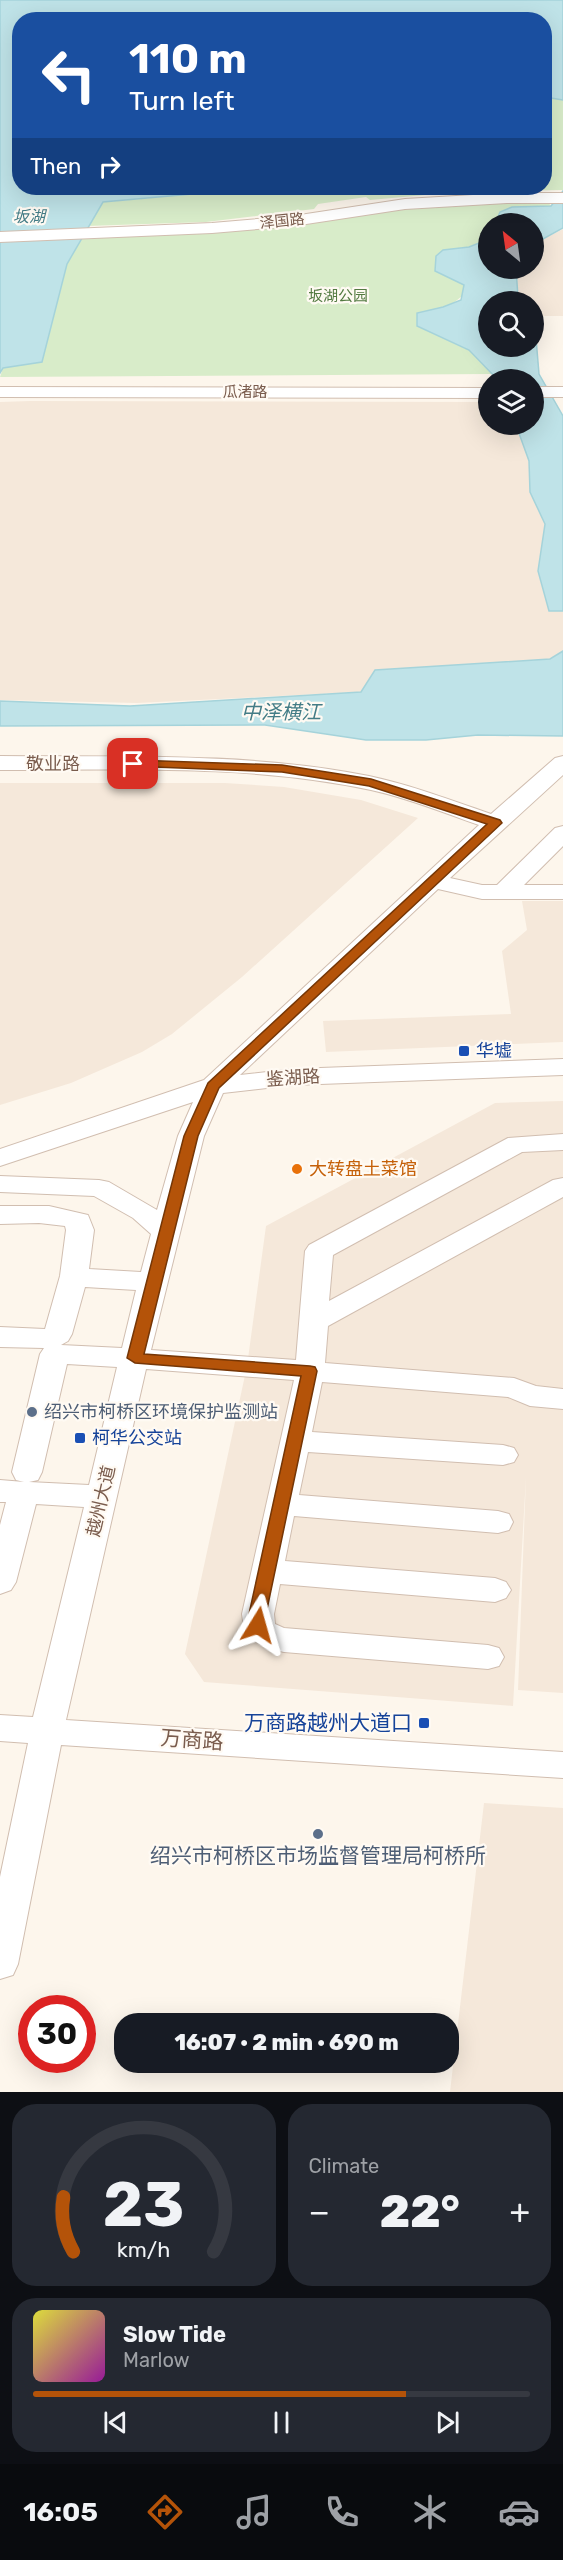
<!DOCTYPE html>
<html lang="en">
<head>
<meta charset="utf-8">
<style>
  body { margin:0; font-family:Rubik,"Noto Sans SC",sans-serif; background:#242831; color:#f1f3f6; height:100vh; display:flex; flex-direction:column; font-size:22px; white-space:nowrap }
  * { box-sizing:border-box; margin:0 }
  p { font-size:20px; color:#9ea1a6 }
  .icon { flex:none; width:33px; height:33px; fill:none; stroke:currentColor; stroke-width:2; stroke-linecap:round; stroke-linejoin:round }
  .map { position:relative; height:2092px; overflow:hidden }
  .panel { display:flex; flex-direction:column; gap:12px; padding:12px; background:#0d0f14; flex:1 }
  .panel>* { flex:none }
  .banner { position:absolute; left:12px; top:12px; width:540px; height:183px; border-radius:24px; box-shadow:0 6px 24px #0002; background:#1a4fa0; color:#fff; overflow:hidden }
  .needle { width:39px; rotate:331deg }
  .tools { position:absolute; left:478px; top:213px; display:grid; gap:12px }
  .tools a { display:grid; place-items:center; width:66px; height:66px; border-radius:50%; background:#171b24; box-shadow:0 6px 24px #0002; font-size:30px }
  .speed { position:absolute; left:18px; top:1995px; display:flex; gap:12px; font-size:30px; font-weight:700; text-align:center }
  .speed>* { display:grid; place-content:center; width:78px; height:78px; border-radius:50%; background:#171b24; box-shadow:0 6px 24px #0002; line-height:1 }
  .speed .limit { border:9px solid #d22; background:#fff; color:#111 }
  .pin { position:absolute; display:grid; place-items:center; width:51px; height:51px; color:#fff; margin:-26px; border-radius:12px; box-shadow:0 3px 9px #0006 }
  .me { position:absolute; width:66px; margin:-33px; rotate:8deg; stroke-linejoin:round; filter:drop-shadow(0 0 4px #0008) }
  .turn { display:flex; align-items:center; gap:21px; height:126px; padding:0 18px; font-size:27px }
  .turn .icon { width:78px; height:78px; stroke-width:2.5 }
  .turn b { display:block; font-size:42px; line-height:51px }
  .then { display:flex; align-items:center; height:57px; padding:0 18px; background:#0003; gap:12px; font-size:22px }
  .big { font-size:45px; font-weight:800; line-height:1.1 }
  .panel .widget { flex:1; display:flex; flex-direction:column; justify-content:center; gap:9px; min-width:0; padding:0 21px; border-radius:24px; background:#242831 }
  .panel .dial { align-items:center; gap:0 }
  .dial svg { height:156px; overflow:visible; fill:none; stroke:#363941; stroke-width:7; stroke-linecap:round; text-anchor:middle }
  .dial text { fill:#f1f3f6; stroke:none }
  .song { display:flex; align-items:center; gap:18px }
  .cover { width:72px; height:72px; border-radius:9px; background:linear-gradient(135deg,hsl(60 70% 55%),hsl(300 70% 35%)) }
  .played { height:6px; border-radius:3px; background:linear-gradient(90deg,#b45309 75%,#363941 75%) }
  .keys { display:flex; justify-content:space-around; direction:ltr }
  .heat { display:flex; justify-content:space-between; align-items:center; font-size:33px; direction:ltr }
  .panel .tiles { flex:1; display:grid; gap:12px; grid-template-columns:1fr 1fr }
  .widget:last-child { grid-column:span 2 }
  .trip { position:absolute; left:114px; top:2013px; width:345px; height:60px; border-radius:24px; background:#171b24; box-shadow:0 6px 24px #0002; font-weight:800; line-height:60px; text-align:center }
  .dock { display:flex; height:96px; justify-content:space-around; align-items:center; background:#090b0e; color:#9ea1a6 }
  .dock .icon { width:42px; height:42px }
  .dock .on { color:#b45309 }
  .dock b { font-size:27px; color:#f1f3f6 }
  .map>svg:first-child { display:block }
  .residential { fill:#f5e8da }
  .green { fill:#d8ecc9 }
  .water { fill:#bfe3e8; stroke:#a5d3da; stroke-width:1.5 }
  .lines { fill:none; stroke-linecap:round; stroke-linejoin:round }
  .minor-casing { stroke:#d1beb0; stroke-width:2 }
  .minor { fill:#fff; fill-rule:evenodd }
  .route { fill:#b45309; stroke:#753606; stroke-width:1.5 }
  .transit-dot { fill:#1a4fb4; stroke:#fffaf3; stroke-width:2 }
  .food-dot { fill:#e8710a; stroke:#fffaf3; stroke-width:2 }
  .service-dot { fill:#5c6f8a; stroke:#fffaf3; stroke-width:2 }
  .labels { text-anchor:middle; stroke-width:4.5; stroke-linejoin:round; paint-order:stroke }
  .far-street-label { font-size:15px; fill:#7a5c4d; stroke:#fffaf3 }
  .far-park-label { font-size:15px; fill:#537a41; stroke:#fffaf3 }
  .far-water-label { font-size:16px; font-style:italic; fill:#437c86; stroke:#fffaf3 }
  .street-label { font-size:18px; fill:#7a5c4d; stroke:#fffaf3 }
  .transit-label { font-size:18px; fill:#164399; stroke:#fffaf3; text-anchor:start }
  .food-label { font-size:18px; fill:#c56008; stroke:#fffaf3; text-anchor:start }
  .service-label { font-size:18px; fill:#4e5e75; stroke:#fffaf3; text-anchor:start }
  .water-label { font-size:20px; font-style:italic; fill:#437c86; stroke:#fffaf3 }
  .near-transit-label { font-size:21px; fill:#164399; stroke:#fffaf3; text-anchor:end }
  .near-street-label { font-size:21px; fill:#7a5c4d; stroke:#fffaf3 }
  .near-service-label { font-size:21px; fill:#4e5e75; stroke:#fffaf3 }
</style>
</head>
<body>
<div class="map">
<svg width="563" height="2092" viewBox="0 0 563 2092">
  <rect width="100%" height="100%" fill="#fdf6ec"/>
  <path class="residential" d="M563 229V316H536L534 302 522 301 518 297 516 269 534 268V244Z
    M30 401 489 402V424L516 425 529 461 530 492 545 524 538 571 549 611H563V651L550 659 375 670 361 692 137 703 0 700V402Z
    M0 783H225L284 787 361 800 418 818 242 977 172 1034 142 1052 71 1083 0 1105Z
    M522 901H563V1042L326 1052 323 1021 511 1014 502 951 527 930Z
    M563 1101V1693L518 1690 526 1477 513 1706 204 1682 185 1654 247 1366 266 1226 495 1103Z
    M484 1803 563 1808V2092H450Z"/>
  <path class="green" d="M563 87V190L458 192 370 200 366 197 318 204 314 209 206 222 87 226 103 202C155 199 206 191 258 188H544L545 90Z
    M547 201 551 206 512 207 500 212 495 223 489 224V239L469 247 443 250 470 286C455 308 441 308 417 313V326L469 350 492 374 0 377 3 368 42 361 67 264 84 235 415 206Z"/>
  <path class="water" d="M0 0H563V100L545 97 544 20H20V188H258L103 202 67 264 42 362 3 368 0 373Z
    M563 191V228L534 244V224H495L500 212 512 207 551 206Z
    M489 239V268L516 269 518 297 522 301 489 302V346H534V314L539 374 563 416V611H549L538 571 545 524 530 492 529 461 516 425 534 424V380L497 379 469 350 417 326V313L443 307 461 300 464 285 435 271 436 256 443 250 469 247Z
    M563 651V736L478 735 426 740H366L265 725 0 726V701L130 706 361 692 375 670 550 659Z"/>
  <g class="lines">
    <defs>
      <path id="minor" d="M507 193H563V203H507L405 209 293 226 212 233 0 242V232L212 223 293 216 405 199Z
        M0 387 489 388V398L0 397Z
        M534 387H563V397H534Z
        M0 756C123 757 248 752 369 776 411 785 451 800 491 814L555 758 563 756V775L450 878 482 885H497L555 828 563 826V846L524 885H563V899H482L438 889 240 1075 293 1069 563 1059V1075L293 1085 223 1093 204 1136 151 1350 296 1360 305 1251 309 1245 508 1138 563 1134V1150L522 1152 333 1255 329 1301 553 1180 563 1178V1197L328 1326 325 1363 514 1378 536 1386 563 1389V1409L530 1406 508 1397 322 1382 312 1432 503 1445 514 1448 518 1455 514 1462 503 1465 308 1452 299 1495 498 1511 509 1514 513 1522 509 1530 498 1533 294 1516 285 1561 495 1578 506 1582 511 1590 506 1598 495 1602 280 1584 274 1614 275 1624 284 1628 488 1645 499 1648 504 1657 499 1666 488 1669 284 1652C261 1647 244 1640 242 1614L294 1380 146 1369 66 1720 563 1752V1778L61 1745 18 1964 13 1975 0 1979V1877L28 1743 0 1741V1715L33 1717 84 1507 36 1504 16 1582 11 1590 0 1594V1525L6 1502H0V1480L24 1482 16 1480 12 1472 40 1354 44 1348 0 1347V1327L45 1329 60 1276 66 1230 65 1226 39 1223 0 1224V1206H49L88 1215 94 1230 89 1269 141 1272 151 1234 133 1218 94 1196 0 1192V1176L99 1180 109 1182 157 1210 178 1136 193 1102 0 1166V1149L204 1080 479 825C444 813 408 798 371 790 250 764 123 770 0 770ZM85 1287 136 1290 122 1348 61 1345 68 1341 72 1334ZM67 1364 117 1367 89 1485 29 1482 38 1480 42 1472Z"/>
    </defs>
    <use href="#minor" class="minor-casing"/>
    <use href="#minor" class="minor"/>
  </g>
  <path class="route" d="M133 760 282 765 371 779 500 820 502 823 219 1088 198 1136 144 1354 310 1366 315 1367 317 1371 266 1614 264 1629 258 1631 252 1629 249 1614 301 1376 135 1363 127 1358 184 1136 208 1083 487 824 369 786 282 772 129 766 127 764Z"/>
  <g class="transit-dot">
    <rect x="458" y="1045" width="12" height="12" rx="3"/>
    <rect x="74" y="1432" width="12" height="12" rx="3"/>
    <rect x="418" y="1717" width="12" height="12" rx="3"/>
  </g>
  <circle class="food-dot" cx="297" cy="1169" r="6"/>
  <g class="service-dot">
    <circle cx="32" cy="1412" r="6"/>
    <circle cx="318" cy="1834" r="6"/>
  </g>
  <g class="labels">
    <g class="far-street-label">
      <text transform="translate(282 221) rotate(-6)" y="5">泽国路</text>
      <text x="245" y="397">瓜渚路</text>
    </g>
    <g class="far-park-label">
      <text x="338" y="301">坂湖公园</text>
    </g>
    <g class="far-water-label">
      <text x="29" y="222">坂湖</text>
    </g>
    <g class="street-label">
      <text x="53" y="770">敬业路</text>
      <text transform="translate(293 1078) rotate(-4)" y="6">鉴湖路</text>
      <text transform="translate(101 1501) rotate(-77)" y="6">越州大道</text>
    </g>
    <g class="transit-label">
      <text x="476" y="1057">华墟</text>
      <text x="92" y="1444">柯华公交站</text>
    </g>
    <g class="food-label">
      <text x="309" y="1175">大转盘土菜馆</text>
    </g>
    <g class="service-label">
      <text x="44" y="1418">绍兴市柯桥区环境保护监测站</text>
    </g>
    <g class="water-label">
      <text x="281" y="719">中泽横江</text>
    </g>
    <g class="near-transit-label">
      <text x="412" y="1730">万商路越州大道口</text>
    </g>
    <g class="near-street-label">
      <text transform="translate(192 1740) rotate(4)" y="7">万商路</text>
    </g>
    <g class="near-service-label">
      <text x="318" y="1863">绍兴市柯桥区市场监督管理局柯桥所</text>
    </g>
  </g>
</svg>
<div class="tools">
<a><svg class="needle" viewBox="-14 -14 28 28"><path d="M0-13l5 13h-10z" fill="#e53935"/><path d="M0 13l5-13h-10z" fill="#9ea1a6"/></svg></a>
<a><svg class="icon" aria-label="search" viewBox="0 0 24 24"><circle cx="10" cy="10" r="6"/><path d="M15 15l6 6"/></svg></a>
<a><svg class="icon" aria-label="layers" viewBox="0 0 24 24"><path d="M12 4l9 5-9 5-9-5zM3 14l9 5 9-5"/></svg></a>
</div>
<div class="speed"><div class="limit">30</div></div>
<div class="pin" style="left:133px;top:764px;background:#d93025"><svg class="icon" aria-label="arrive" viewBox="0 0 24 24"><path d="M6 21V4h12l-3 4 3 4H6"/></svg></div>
<svg class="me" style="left:258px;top:1625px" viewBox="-20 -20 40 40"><path d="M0-17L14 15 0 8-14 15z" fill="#b45309" stroke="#fff" stroke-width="4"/></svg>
<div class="trip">16:07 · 2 min · 690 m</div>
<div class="banner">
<div class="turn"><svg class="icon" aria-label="left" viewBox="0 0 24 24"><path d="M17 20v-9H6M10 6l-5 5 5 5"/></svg><div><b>110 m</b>Turn left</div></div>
<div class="then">Then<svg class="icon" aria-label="right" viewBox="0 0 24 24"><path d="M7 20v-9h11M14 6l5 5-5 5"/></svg></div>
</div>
</div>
<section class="panel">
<div class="tiles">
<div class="widget dial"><svg viewBox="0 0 100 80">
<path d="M14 69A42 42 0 1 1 86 69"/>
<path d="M14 69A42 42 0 0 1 9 41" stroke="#b45309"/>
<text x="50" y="56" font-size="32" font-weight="700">23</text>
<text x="50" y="72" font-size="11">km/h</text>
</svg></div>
<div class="widget"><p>Climate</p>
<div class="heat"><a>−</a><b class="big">22°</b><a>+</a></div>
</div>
<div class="widget">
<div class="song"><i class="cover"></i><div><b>Slow Tide</b><p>Marlow</p></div></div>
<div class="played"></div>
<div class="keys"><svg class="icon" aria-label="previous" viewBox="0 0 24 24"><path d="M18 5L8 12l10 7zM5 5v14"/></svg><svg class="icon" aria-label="pause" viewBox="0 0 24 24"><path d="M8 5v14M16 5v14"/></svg><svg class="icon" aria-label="next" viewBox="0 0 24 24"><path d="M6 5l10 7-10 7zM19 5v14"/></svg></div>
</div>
</div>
</section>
<nav class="dock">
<b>16:05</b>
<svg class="icon on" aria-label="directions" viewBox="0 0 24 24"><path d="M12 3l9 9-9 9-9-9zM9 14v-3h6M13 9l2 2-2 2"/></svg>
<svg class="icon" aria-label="music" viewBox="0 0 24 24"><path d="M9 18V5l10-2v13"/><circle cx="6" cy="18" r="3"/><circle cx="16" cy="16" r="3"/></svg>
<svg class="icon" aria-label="phone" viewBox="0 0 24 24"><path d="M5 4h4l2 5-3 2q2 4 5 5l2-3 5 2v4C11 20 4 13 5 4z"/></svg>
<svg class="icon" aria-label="climate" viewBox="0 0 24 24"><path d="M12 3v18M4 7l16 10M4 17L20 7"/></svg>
<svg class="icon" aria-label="car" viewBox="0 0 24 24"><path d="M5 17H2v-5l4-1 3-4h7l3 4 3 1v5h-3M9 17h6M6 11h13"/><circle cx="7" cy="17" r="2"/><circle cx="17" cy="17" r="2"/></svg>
</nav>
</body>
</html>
